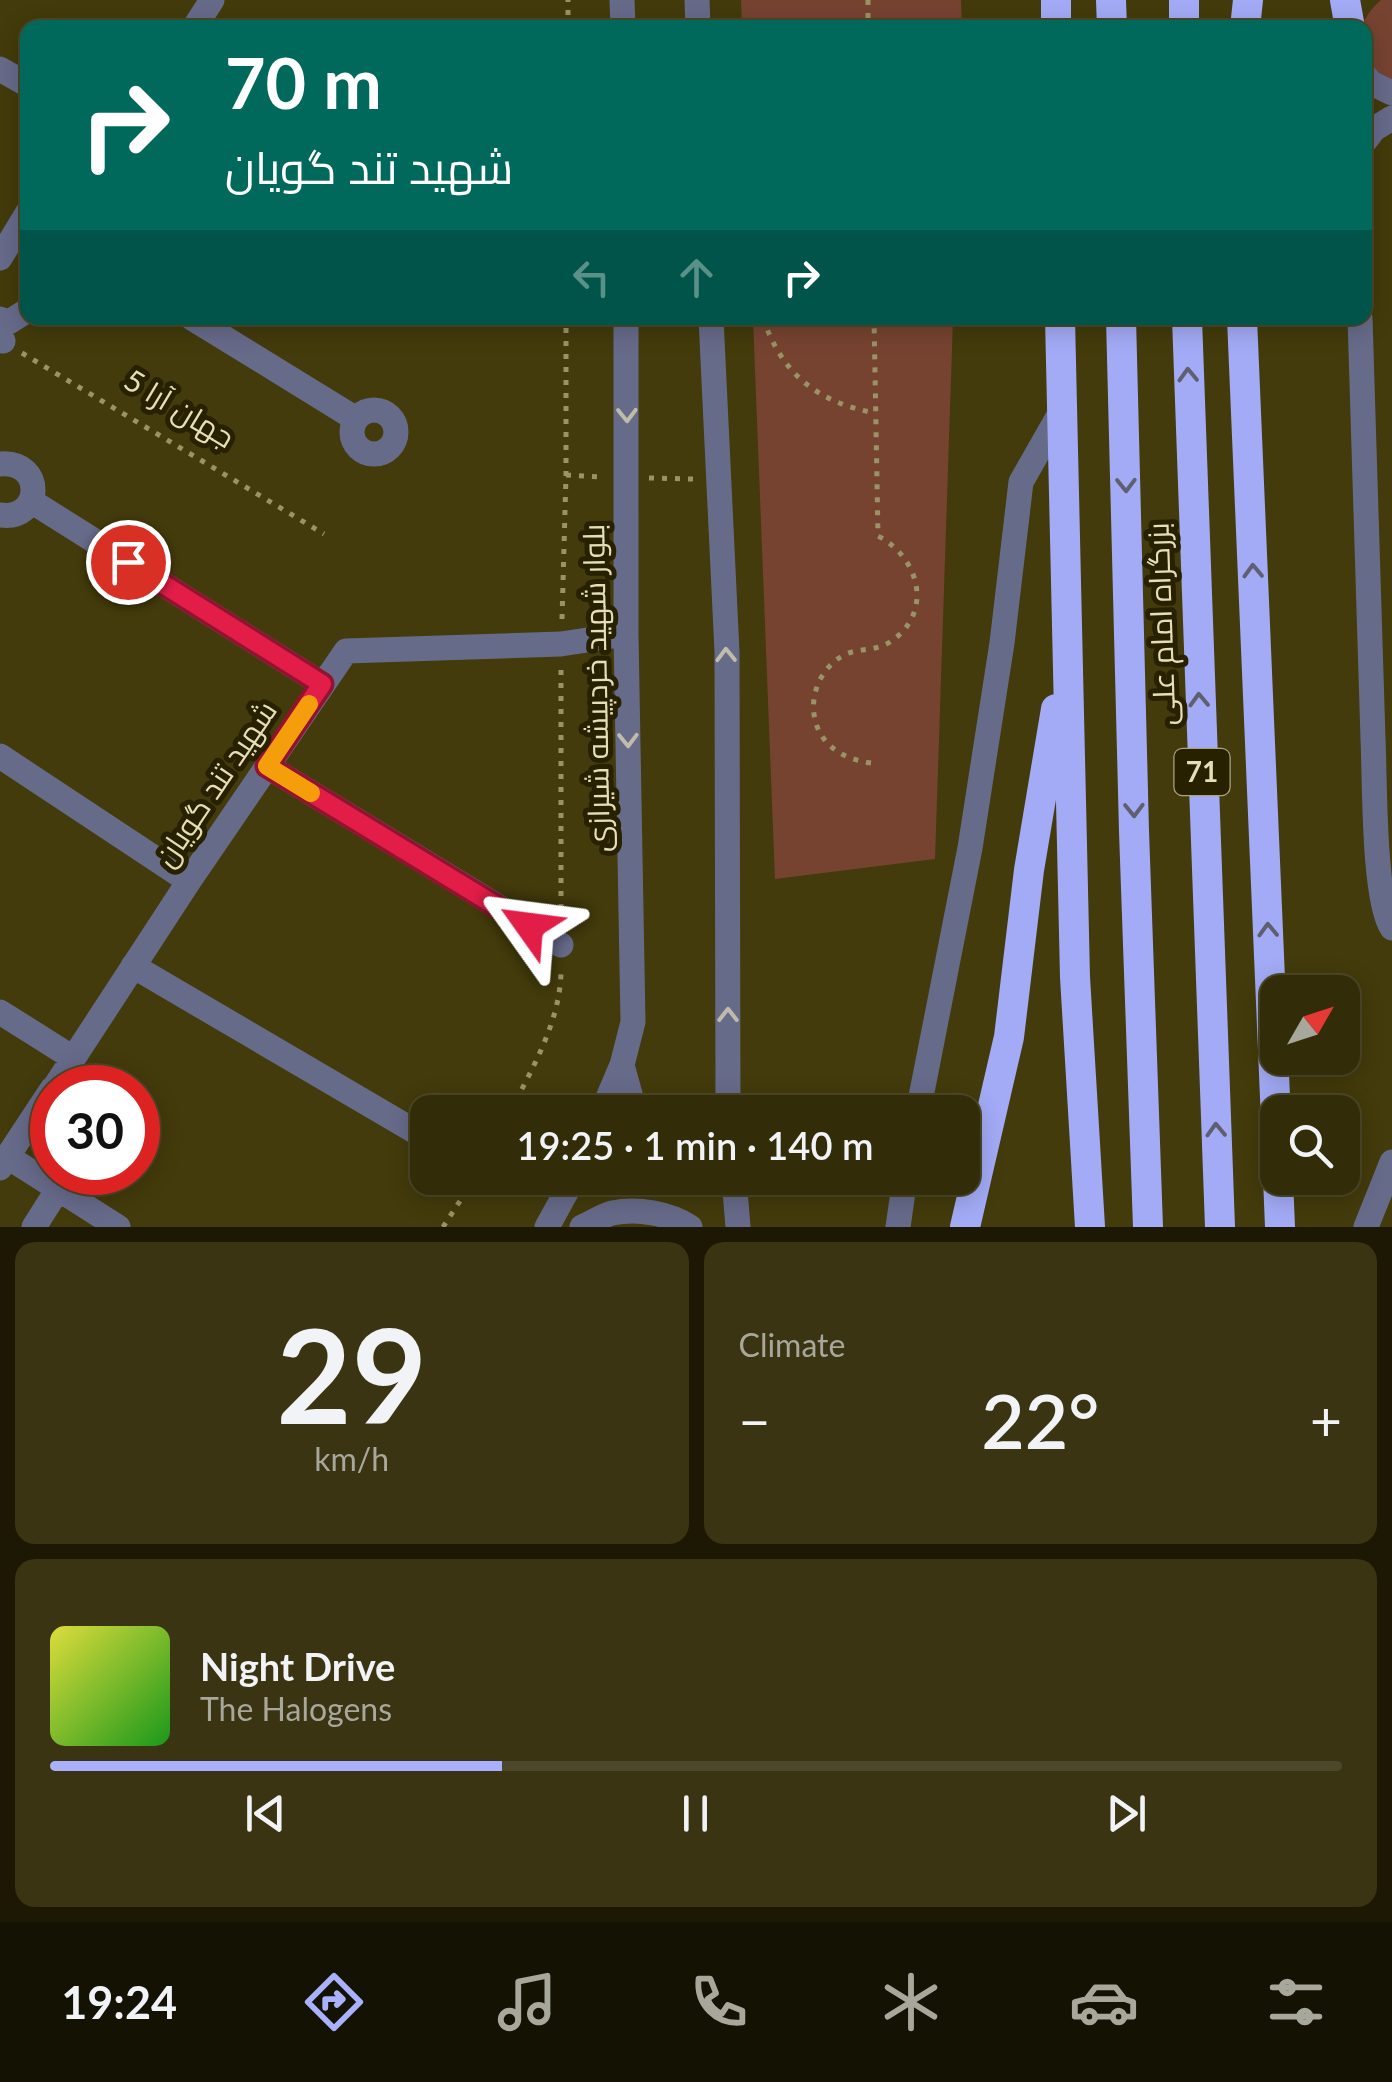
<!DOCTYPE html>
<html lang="en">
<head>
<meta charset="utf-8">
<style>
  body { margin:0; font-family:Lato,Cairo,sans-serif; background:#3a3412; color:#f1f3f6; height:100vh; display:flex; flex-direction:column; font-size:38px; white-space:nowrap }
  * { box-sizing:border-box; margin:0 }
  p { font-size:32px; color:#a8a79c }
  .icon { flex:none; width:55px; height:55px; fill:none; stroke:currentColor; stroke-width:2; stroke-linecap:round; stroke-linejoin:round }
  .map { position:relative; height:1227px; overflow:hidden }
  .details { display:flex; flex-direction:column; gap:15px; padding:15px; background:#1c1804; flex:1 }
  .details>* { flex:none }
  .banner { position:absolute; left:20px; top:20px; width:1352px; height:305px; border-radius:20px; box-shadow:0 5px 25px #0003,0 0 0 2px #4d4829; background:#00695c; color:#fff; overflow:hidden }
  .needle { width:65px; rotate:51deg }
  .tools { position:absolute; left:1260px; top:975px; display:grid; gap:20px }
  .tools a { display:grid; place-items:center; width:100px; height:100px; border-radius:20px; background:#322c08; box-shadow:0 5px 25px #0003,0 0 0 2px #4d4829; font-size:50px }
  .speed { position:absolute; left:30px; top:1065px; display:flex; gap:20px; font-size:50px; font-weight:700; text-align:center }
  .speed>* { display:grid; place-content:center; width:130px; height:130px; border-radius:50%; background:#322c08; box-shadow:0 5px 25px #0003,0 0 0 2px #4d4829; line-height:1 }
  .speed .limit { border:15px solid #d22; background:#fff; color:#111 }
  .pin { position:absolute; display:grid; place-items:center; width:85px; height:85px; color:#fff; margin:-42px; border:5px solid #fff; border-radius:50%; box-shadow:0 2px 10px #0007 }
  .me { position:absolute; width:110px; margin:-55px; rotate:301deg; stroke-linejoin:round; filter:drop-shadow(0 0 8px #0008) }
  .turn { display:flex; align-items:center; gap:35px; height:210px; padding:0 40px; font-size:45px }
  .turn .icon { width:130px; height:130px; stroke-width:2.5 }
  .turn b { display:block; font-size:70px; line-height:85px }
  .lanes { display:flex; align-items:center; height:95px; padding:0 40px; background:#0003; justify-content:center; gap:50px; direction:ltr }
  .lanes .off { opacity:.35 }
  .big { font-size:75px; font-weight:600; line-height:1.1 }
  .details .widget { flex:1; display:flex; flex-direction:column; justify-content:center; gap:15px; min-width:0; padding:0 35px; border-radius:20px; background:#3a3412 }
  .details .dial { align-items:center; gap:0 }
  .dial b { font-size:130px; line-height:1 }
  .song { display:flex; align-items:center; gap:30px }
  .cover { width:120px; height:120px; border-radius:15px; background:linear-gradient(135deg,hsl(60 70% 55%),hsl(120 70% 35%)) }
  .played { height:10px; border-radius:5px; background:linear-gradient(90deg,#a9b0fc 35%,#4d4829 35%) }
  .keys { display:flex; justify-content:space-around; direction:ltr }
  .heat { display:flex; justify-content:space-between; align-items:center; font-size:55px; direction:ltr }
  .details .tiles { flex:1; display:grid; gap:15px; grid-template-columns:1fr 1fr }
  .widget:last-child { grid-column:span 2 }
  .trip { position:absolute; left:410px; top:1095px; width:570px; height:100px; border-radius:20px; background:#322c08; box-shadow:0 5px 25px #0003,0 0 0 2px #4d4829; font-weight:600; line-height:100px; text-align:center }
  .tabs { display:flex; height:160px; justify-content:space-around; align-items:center; background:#141203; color:#a8a79c }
  .tabs .icon { width:70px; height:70px }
  .tabs .selected { color:#a9b0fc }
  .tabs b { font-size:45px; color:#f1f3f6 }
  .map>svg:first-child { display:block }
  .green { fill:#774331 }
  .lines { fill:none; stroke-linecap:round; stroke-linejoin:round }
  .path { stroke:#9a9367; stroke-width:5; stroke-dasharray:5 8; stroke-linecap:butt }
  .minor { stroke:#676b8a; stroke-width:25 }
  .highway { stroke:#a3abf6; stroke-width:30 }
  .oneway { stroke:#5f5f6f }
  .oneway2 { stroke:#bfbca9 }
  .route-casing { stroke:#92132f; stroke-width:25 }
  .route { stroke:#e11d48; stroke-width:18 }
  .slow { stroke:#f59e0b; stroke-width:18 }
  .labels { text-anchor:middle; stroke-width:10; stroke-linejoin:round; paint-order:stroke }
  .shield { fill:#282100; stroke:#aca57f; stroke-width:2.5 }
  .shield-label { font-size:28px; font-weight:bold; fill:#e5deb6 }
  .street-label { font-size:30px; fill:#e5deb6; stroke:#282100 }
</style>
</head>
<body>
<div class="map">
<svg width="1392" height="1227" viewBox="0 0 1392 1227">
  <rect width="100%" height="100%" fill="#433b0b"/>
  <path class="green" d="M741 0H961L962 27H742Z
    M1381 0H1392V84C1362 64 1365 63 1365 28H1362C1365 16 1372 8 1381 0Z
    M753 318H953L935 859 775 879Z"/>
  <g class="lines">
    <path class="path" d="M868 0V28
      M568 28V0
      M763 318C782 374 817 402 875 413
      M22 353 324 534
      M566 475 603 477
      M649 478 693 479
      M562 619 566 475V318
      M561 670V914
      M871 763C850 760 831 752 820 733 805 705 817 668 846 654 861 648 876 651 890 642 934 613 920 558 878 536L874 318
      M510 1112C532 1069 561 1020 561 970
      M443 1227 475 1178"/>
    <path class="minor" d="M622 0 623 28
      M697 0 698 28
      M194 28 212 0
      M0 69 28 85
      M1365 76 1371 83 1392 93
      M1365 141 1374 129 1392 118
      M0 258 28 212
      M192 318 356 419
      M711 318 727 652 728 1112
      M1360 318C1364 458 1369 598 1373 739 1375 779 1373 899 1392 928
      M0 319 9 322 28 310
      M0 339 3 341
      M352 432a22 22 0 1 1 44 0a22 22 0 1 1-44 0Z
      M0 464C45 460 43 521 0 515
      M31 501 322 684
      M0 756 189 881
      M267 766 561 945
      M133 966 428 1139
      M0 1012 73 1058
      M622 1065 635 1112
      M54 1088 189 881 346 651 561 644 626 634
      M602 1112 622 1065 633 1022 626 634V318
      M918 1112 970 848 1002 643 1021 482 1062 410
      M8 1157 118 1227
      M0 1168 52 1089
      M734 1178 738 1227
      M34 1227 58 1189
      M547 1227 574 1178
      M582 1227C591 1223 602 1216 612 1213 638 1208 668 1213 690 1227
      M898 1227 905 1178
      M1366 1227 1392 1162"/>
    <path class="highway" d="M1056 0V28
      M1111 0 1112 28
      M1184 0V28
      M1345 0 1350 28
      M1245 28 1248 0
      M1060 318 1075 977 1090 1227
      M1121 318 1134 831 1148 1227
      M1187 318 1220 1227
      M1242 318 1278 1168
      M1278 1178 1280 1227
      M965 1227 1009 1037 1029 870 1056 709"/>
  </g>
  <defs><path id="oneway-chevron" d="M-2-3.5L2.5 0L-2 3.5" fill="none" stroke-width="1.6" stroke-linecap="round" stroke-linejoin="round" transform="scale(2.5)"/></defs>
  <g class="oneway">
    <use href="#oneway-chevron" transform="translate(1188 375) rotate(-92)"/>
    <use href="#oneway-chevron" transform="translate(1126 485) rotate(89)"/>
    <use href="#oneway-chevron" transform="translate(1253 571) rotate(-92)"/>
    <use href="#oneway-chevron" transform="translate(1199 700) rotate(-92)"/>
    <use href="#oneway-chevron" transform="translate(1134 810) rotate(89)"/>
    <use href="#oneway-chevron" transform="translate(1268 930) rotate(-92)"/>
    <use href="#oneway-chevron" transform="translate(1216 1130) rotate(-92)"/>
  </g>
  <g class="oneway2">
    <use href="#oneway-chevron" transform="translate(627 415) rotate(89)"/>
    <use href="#oneway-chevron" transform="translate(726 655) rotate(-91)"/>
    <use href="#oneway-chevron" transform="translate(628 740) rotate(89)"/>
    <use href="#oneway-chevron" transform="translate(728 1015) rotate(-90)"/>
  </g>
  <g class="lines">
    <defs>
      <path id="route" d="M128 562 322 684 267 766 529 926"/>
    </defs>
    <use href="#route" class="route-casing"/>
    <use href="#route" class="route"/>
    <path class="slow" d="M309 704 267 766 311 793"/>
  </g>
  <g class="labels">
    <rect class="shield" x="1174.5" y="749" width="55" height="46" rx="8"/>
    <g class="shield-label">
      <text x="1202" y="782">71</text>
    </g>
    <g class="street-label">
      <text transform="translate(179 409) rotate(31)" y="10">جهان آرا 5</text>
      <text transform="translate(1162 624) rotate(-92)" y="10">بزرگراه امام علی</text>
      <text transform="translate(597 688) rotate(-91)" y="10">بلوار شهید خردپیشه شیرازی</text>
      <text transform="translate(216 784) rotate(-56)" y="10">شهید تند گویان</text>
    </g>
  </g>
</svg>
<div class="tools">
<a><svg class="needle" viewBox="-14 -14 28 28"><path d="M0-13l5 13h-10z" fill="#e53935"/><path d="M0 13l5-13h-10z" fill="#a8a79c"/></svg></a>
<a><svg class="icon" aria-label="search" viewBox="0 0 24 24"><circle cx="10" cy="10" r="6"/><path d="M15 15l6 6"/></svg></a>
</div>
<div class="speed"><div class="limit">30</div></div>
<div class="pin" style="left:128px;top:562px;background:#d93025"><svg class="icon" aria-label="arrive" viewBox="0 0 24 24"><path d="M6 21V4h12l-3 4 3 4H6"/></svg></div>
<svg class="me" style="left:529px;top:926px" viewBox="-20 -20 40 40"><path d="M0-17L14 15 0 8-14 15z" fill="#e11d48" stroke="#fff" stroke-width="4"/></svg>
<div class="trip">19:25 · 1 min · 140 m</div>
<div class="banner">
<div class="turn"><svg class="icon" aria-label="right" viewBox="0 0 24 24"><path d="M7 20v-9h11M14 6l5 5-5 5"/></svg><div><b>70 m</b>شهید تند گویان</div></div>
<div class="lanes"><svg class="icon off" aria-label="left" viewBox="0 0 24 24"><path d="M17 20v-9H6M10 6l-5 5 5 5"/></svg><svg class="icon off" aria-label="ahead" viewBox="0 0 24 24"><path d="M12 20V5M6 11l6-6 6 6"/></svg><svg class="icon" aria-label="right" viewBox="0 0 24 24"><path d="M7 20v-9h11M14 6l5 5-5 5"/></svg></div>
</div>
</div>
<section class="details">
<div class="tiles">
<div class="widget dial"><b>29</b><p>km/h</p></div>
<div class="widget"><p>Climate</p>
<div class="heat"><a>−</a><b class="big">22°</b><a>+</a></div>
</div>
<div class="widget">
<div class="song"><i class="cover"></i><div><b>Night Drive</b><p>The Halogens</p></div></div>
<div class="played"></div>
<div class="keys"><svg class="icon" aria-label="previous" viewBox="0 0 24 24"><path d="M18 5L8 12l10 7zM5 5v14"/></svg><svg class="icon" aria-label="pause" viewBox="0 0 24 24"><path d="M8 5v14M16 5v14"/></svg><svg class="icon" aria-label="next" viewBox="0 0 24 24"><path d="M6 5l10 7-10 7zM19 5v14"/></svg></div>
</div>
</div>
</section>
<nav class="tabs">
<b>19:24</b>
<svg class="icon selected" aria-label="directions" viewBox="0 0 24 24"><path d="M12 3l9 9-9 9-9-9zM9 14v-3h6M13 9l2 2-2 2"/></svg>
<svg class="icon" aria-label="music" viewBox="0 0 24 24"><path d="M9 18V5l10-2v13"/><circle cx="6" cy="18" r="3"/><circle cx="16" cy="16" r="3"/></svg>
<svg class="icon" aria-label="phone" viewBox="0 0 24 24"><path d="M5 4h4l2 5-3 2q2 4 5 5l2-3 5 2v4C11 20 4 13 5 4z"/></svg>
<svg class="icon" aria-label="climate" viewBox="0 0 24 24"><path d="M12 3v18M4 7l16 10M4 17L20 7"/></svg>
<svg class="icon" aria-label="car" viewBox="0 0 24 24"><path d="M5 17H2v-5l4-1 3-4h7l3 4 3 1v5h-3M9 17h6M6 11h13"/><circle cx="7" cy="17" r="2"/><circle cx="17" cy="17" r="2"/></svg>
<svg class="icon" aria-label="filters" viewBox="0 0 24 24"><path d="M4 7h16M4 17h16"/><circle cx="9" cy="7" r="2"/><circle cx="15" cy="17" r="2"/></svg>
</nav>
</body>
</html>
